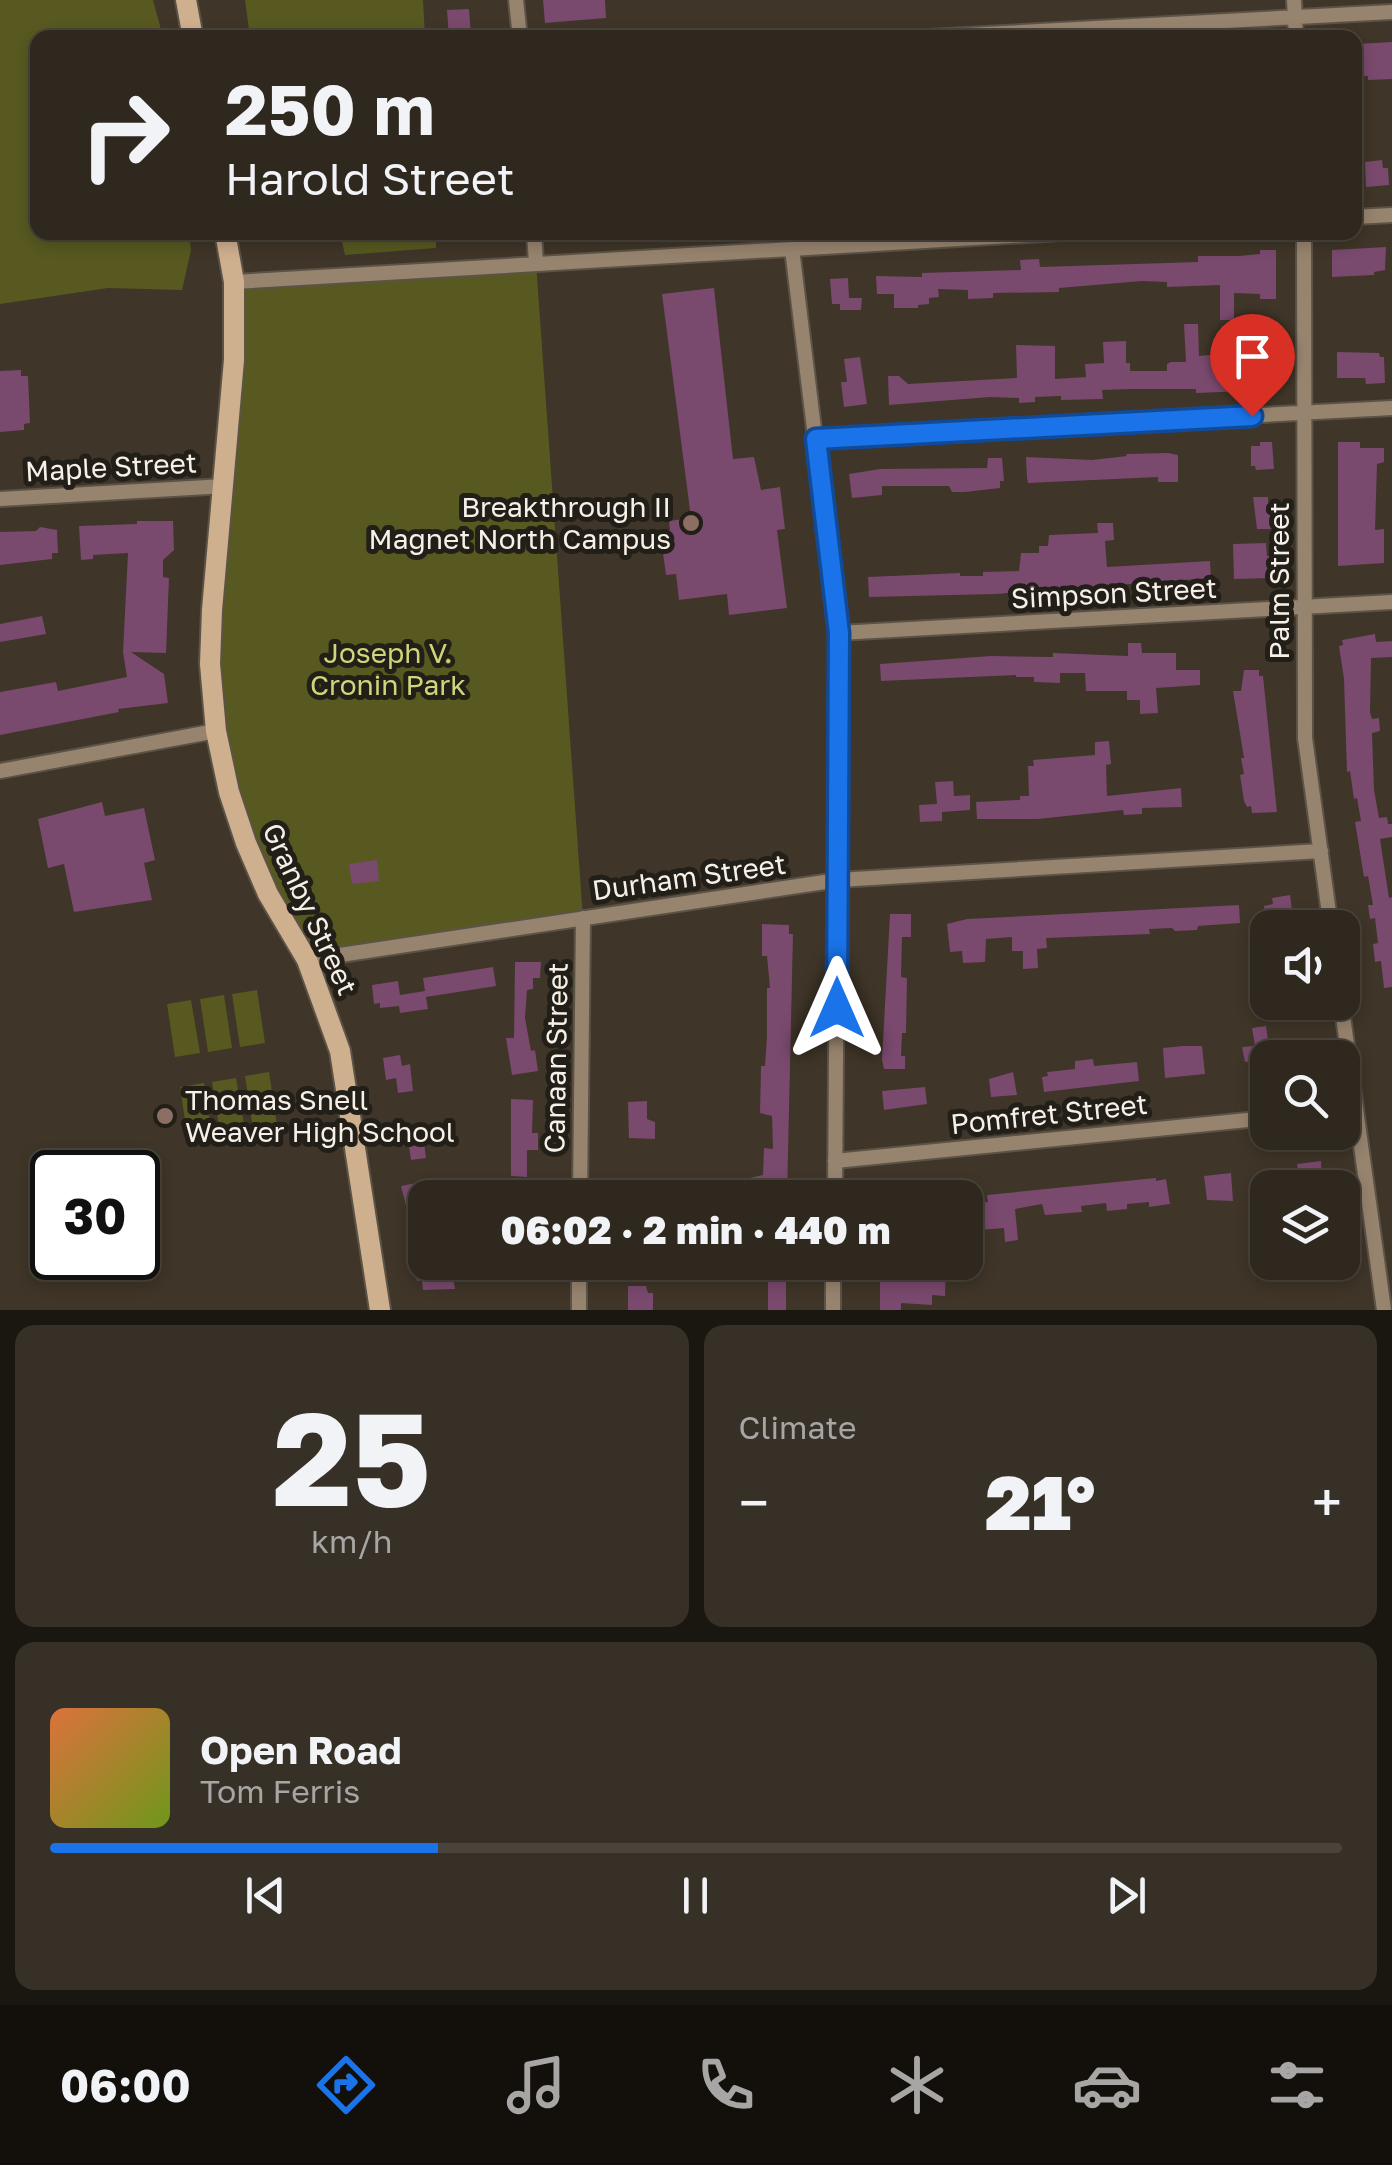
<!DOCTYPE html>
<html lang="en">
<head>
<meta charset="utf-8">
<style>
  body { margin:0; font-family:"Golos Text",sans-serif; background:#373027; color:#f1f3f6; height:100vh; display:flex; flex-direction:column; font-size:38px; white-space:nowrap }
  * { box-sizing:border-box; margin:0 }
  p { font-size:32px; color:#a7a6a4 }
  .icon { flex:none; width:55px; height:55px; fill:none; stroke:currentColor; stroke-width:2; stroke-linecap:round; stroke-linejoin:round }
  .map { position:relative; height:1310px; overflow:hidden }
  .sheet { display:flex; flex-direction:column; gap:15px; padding:15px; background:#1a1610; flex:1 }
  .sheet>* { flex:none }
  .banner { position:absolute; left:30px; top:30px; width:1332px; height:210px; border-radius:20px; box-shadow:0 5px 15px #0003,0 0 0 2px #4a443c; background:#2f281e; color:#f1f3f6; overflow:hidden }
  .tools { position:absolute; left:1250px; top:910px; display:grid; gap:20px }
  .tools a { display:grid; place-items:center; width:110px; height:110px; border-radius:20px; background:#2f281e; box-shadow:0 5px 15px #0003,0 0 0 2px #4a443c; font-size:50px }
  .speed { position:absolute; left:30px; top:1150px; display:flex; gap:20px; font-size:50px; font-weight:700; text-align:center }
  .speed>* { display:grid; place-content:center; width:130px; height:130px; border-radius:50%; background:#2f281e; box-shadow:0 5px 15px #0003,0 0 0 2px #4a443c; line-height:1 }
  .speed .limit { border:5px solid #111; border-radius:15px; background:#fff; color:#111 }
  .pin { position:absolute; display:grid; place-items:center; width:85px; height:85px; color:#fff; margin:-102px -42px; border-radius:50% 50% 50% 0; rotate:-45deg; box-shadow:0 0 10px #0007 }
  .pin .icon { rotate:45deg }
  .me { position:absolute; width:110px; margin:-55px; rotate:0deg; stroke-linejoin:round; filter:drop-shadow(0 0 8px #0008) }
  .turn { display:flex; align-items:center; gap:35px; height:210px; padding:0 30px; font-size:45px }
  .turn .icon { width:130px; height:130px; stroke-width:2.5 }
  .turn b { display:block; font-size:70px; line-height:85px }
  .big { font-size:75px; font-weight:800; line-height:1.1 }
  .sheet .card { flex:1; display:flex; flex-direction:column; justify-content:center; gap:15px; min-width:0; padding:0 35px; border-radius:20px; background:#373027 }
  .sheet .dial { align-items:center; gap:0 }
  .dial b { font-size:130px; line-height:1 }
  .song { display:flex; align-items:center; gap:30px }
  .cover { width:120px; height:120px; border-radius:15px; background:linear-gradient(135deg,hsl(20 70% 55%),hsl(80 70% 35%)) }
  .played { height:10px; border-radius:5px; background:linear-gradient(90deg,#1a73e8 30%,#4a443c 30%) }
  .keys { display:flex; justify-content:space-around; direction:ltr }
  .heat { display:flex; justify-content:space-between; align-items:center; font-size:55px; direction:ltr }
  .sheet .tiles { flex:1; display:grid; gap:15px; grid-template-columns:1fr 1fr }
  .card:last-child { grid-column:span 2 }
  .trip { position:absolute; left:408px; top:1180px; width:575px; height:100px; border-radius:20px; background:#2f281e; box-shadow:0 5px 15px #0003,0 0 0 2px #4a443c; font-weight:800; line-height:100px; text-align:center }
  .menu { display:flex; height:160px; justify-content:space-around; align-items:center; background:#13100c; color:#a7a6a4 }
  .menu .icon { width:70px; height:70px }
  .menu .selected { color:#1a73e8 }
  .menu b { font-size:45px; color:#f1f3f6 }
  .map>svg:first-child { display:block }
  .green { fill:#575920 }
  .building { fill:#79496e }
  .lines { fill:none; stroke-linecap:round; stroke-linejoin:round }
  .minor-casing { stroke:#5c5347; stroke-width:18 }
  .secondary-casing { stroke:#5c5347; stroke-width:24 }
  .minor { stroke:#97846f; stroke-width:14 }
  .secondary { stroke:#ceaf8e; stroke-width:20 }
  .route-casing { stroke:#114b97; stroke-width:25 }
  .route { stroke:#1a73e8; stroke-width:18 }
  .education-dot { fill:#8d6e63; stroke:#221e18; stroke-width:4 }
  .labels { text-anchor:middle; stroke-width:10; stroke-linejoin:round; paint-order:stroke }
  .street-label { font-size:28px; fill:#f7f0e8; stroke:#221e18 }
  .poi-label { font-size:28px; fill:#f7f0e8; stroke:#221e18; text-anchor:end }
  .park-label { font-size:28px; fill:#d0d57a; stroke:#221e18 }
</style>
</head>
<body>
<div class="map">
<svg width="1392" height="1310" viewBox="0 0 1392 1310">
  <rect width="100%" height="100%" fill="#3f3528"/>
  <path class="green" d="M0 0H153L163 37 38 38V232L189 233 191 250 182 290 108 288 0 304Z
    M245 0H423L425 37H250Z
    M340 233H436V248L345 255Z
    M536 263 583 918 307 960 288 931 216 731 234 282Z
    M257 990 265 1043 240 1047 232 994Z
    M224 995 232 1048 208 1052 200 999Z
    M191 1000 200 1053 175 1057 167 1004Z
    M269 1072 277 1125 253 1129 245 1076Z
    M236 1078 245 1130 220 1134 212 1082Z
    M204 1083 212 1136 188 1140 180 1087Z"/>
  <path class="building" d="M543 0H605L606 18 545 23Z
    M469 9 471 35 449 38 447 10Z
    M1392 42V79L1368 80V76H1363V55H1357V44Z
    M1382 160 1383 168H1388L1389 185 1366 187 1365 162Z
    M1386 247 1385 270 1374 272V275L1332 277V250Z
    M1260 250H1276V299H1260V294L1234 293V320H1220V285L1167 287V282L1142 281 1059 288V292L993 293V298L968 299V290L938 289 939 297 929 298V304L918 305V308H894V294H877L876 276 922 277V273L1021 270 1020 260 1039 259 1040 267 1198 262V256H1239L1260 254Z
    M848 278 849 298H862L861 310H840V304H832L830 279Z
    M714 288 733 459 754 457 761 490 780 487 785 529 777 530 787 608 729 615 727 594 679 600 676 574 666 575 660 531 670 530 669 521 691 518 662 294Z
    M1184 324H1198L1199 356 1273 349 1277 385H1273V390L1196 393V389H1131L1102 390 1103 399 1061 400V396L1035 397V402L1019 403V398L990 397 889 405 888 376H899L908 384 1017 378 1016 345 1055 346V379L1086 377 1085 364 1104 363 1103 342 1126 341V363H1130V371H1167V364L1171 362H1186Z
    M1337 352 1379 353 1380 357H1384L1385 383 1366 384 1365 378H1337Z
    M860 357 867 404 844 407 841 382H847L844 359Z
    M21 370V376H28L30 423 24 424V430L0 432V371Z
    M1260 442H1272L1274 469 1256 470 1255 466H1251V446H1260Z
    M1338 442H1360V448H1384V462L1377 464 1375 530 1384 529V563L1338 566Z
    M1168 453 1178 455V482H1158V477L1028 483 1027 478 1026 457 1092 460 1127 456 1126 454Z
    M988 458H1002L1004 481H1000V488L965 492H952L949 486H882V495L852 498 849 474 880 469 987 468Z
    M1253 497H1268V513H1278V529H1257Z
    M137 521H173L174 550 163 560V577L169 578 166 653 131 652 164 674 168 703 118 709 119 712 0 735V692L56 682 58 691 127 677 123 652 128 553 93 555V559L81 560 79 526 137 524Z
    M1097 523H1113L1114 540 1105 541 1107 567 1210 561 1211 578 996 594 869 597 868 577 960 573V576H983V572L1019 571 1021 553H1039V546H1048L1049 535 1098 533Z
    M40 527 57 530 58 553H52V559L0 565V532L36 531Z
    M1266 543 1267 556H1274L1273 578 1234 579 1233 544Z
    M42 616 46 634 0 642V624Z
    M1375 634 1376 642 1392 641V657L1371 658 1370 712 1372 719 1379 718 1380 731 1372 733 1374 790 1379 818 1387 817 1388 824H1392V837L1380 839 1389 898 1392 897V987L1384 988 1381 961 1375 962 1373 944 1378 943 1375 918 1370 919 1368 905H1373L1368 876 1364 877 1355 822 1361 821 1357 798 1354 799 1350 771 1347 772 1344 679 1339 646 1343 645 1342 640Z
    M1128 643H1141L1142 653H1176V670H1200V685L1156 688 1158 713 1140 714V700H1127V691H1086L1085 673H1060V683L1034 682V677H1016V675L881 681 880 664 991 656 1053 657V653L1128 656Z
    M1244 670H1259V676H1263L1277 812 1252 813 1251 806 1247 807 1244 801 1240 775 1244 774 1241 758H1244L1233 691H1241Z
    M1109 741 1111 764 1106 765 1107 796 1181 788 1182 807 1142 808V814L1124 815 1123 810 1038 819H977L976 802 1020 800V796H1029L1028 766H1034L1033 760 1095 755V742Z
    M953 781 954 796 970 795V810L942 812V821L920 822 919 805 937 804 935 782Z
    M102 802 105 816 144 808 155 860 144 863 152 900 74 912 64 864 48 868 38 819Z
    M377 860 379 881 352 884 349 864Z
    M1290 895 1294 924 1267 928 1264 906 1273 904 1272 898Z
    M1239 905 1240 923 1198 926 1197 930 1175 931 1172 928 1149 929 1150 934 1046 938 1047 948 1037 949 1038 968 1023 969V951H1012V937L986 939 985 962 963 963 962 951 950 952 947 924 967 919Z
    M890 914H911V937H902L901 977 907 978 906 1033H902L901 1056H905V1069H884L882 1060Z
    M762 924 789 925V934H793L787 1198H763L764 1187 733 1188 732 1182 763 1175 764 1148 773 1149 772 1116 760 1113 761 1066H765L767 1037V988H770L767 956H762Z
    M515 962H541L540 978H533V989L527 990 525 1018 531 1051 535 1050 538 1071 512 1075 506 1038H514Z
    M493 967 496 986 426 997 428 1009 400 1013 399 1006 380 1008V1003L374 1004 372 985 398 981 400 995 425 991 423 978Z
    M1266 1026 1269 1047 1298 1041 1304 1043 1306 1058H1259L1260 1060 1245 1062 1242 1047 1255 1046 1252 1028Z
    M1183 1046H1202L1205 1074 1165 1078 1163 1048Z
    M400 1055 402 1066 410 1064 413 1091 398 1093 396 1078 386 1080 383 1058Z
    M1093 1059 1094 1066 1137 1062 1139 1081 1044 1092 1042 1077 1048 1076 1047 1072 1075 1069V1061Z
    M1013 1072 1017 1095 991 1097 989 1079Z
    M925 1087 927 1104 884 1110 882 1091Z
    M511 1099 533 1100 532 1133H538V1150H527V1177L511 1176Z
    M647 1101V1119L655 1122V1139L629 1138 628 1102Z
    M411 1124 413 1145 424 1143 426 1158 411 1160 409 1146H395L394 1126Z
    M1321 1161 1322 1188H1303L1300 1184 1297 1164Z
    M1231 1173 1233 1201 1207 1200 1204 1176Z
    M1156 1178V1181L1166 1179 1170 1204 1149 1207V1202L1127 1204V1209L1107 1211 1106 1203 1081 1206 1082 1212 1045 1215 1042 1204 1015 1209 1018 1240 1005 1242 1004 1228 980 1230V1223L970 1224 968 1204 988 1202 987 1195Z
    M422 1182 425 1213 409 1217 401 1186Z
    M437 1262 439 1275 452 1273 455 1289 423 1290 422 1280 417 1281 415 1266Z
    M498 1262H536V1276L497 1274Z
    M768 1262H786V1310H768Z
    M924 1262H946L945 1296 932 1295V1305L901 1303V1310H880V1265L924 1267Z
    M628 1286H646L648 1293H653V1310H628Z"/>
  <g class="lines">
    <defs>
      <path id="minor" d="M516 0 520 38
        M1294 0 1296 38
        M911 38 1392 12
        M1355 217 1392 215
        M534 232 536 263
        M1304 232 1305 738 1331 928
        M792 249 839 633 835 1198
        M234 282 1078 232
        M816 439 1392 408
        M0 499 225 486
        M839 633 1392 602
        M0 771 216 731
        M307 960 838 880 1321 851
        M1341 1002 1384 1310
        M835 1161 1268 1118
        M580 1198 583 918
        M579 1310V1262
        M833 1310V1262"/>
      <path id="secondary" d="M186 0 193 38
        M225 232 234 282V360L212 610 210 664 216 731 229 792 246 843 268 894 307 960 340 1051 380 1310"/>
    </defs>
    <use href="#minor" class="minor-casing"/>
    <use href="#secondary" class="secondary-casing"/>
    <use href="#minor" class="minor"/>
    <use href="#secondary" class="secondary"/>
  </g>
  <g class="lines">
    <defs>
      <path id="route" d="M837 1008 839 633 816 439 1252 416"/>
    </defs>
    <use href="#route" class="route-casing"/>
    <use href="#route" class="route"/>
  </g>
  <g class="education-dot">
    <circle cx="691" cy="523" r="10"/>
    <circle cx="165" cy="1116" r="10"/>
  </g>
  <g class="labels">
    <g class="street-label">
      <text transform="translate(111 467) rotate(-3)" y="10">Maple Street</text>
      <text transform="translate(1279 581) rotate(-90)" y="10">Palm Street</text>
      <text transform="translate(1114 593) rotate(-3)" y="10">Simpson Street</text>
      <text transform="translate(689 877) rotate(-8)" y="10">Durham Street</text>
      <text transform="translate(310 909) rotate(65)" y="10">Granby Street</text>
      <text transform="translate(556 1058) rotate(-89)" y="10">Canaan Street</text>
      <text transform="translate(1049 1114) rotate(-6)" y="10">Pomfret Street</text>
    </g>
    <g class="poi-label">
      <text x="671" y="517">Breakthrough II<tspan x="671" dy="32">Magnet North Campus</tspan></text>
      <text x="185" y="1110" text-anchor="start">Thomas Snell<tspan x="185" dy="32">Weaver High School</tspan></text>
    </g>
    <g class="park-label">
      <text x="388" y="663">Joseph V.<tspan x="388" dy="32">Cronin Park</tspan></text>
    </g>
  </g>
</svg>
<div class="tools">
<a><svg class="icon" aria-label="sound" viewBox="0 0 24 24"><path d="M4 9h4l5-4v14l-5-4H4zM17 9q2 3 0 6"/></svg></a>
<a><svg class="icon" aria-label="search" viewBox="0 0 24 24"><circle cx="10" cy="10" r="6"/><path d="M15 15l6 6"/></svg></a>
<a><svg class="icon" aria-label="layers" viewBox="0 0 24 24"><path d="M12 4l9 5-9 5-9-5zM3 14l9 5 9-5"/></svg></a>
</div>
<div class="speed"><div class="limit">30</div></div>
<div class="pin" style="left:1252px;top:416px;background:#d93025"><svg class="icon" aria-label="arrive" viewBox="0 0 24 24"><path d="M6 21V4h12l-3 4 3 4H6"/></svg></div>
<svg class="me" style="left:837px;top:1008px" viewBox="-20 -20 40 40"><path d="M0-17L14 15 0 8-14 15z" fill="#1a73e8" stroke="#fff" stroke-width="4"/></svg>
<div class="trip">06:02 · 2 min · 440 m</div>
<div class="banner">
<div class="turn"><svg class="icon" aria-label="right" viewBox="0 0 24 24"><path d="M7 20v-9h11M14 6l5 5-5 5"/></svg><div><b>250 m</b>Harold Street</div></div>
</div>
</div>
<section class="sheet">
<div class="tiles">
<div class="card dial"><b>25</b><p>km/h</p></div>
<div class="card"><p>Climate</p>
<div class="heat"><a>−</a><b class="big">21°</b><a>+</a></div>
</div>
<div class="card">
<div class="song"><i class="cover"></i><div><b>Open Road</b><p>Tom Ferris</p></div></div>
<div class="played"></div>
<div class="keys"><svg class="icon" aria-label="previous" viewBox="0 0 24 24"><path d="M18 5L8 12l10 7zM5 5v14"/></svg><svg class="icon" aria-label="pause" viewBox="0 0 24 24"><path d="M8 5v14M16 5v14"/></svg><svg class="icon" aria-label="next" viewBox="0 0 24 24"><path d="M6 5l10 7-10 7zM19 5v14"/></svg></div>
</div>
</div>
</section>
<nav class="menu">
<b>06:00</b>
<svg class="icon selected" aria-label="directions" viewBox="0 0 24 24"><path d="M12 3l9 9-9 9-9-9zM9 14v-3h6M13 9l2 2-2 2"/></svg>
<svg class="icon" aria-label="music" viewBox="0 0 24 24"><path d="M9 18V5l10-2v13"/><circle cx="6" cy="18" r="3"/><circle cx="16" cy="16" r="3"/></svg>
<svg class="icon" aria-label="phone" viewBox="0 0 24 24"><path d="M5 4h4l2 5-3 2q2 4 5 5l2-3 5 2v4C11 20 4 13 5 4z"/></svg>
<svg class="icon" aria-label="climate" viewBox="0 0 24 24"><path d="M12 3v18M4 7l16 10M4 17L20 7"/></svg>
<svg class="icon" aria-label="car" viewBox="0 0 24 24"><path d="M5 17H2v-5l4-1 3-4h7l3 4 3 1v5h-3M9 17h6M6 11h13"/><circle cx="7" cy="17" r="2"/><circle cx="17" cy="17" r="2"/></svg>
<svg class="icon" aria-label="filters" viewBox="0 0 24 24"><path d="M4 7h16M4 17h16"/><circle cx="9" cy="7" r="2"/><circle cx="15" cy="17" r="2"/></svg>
</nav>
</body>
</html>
